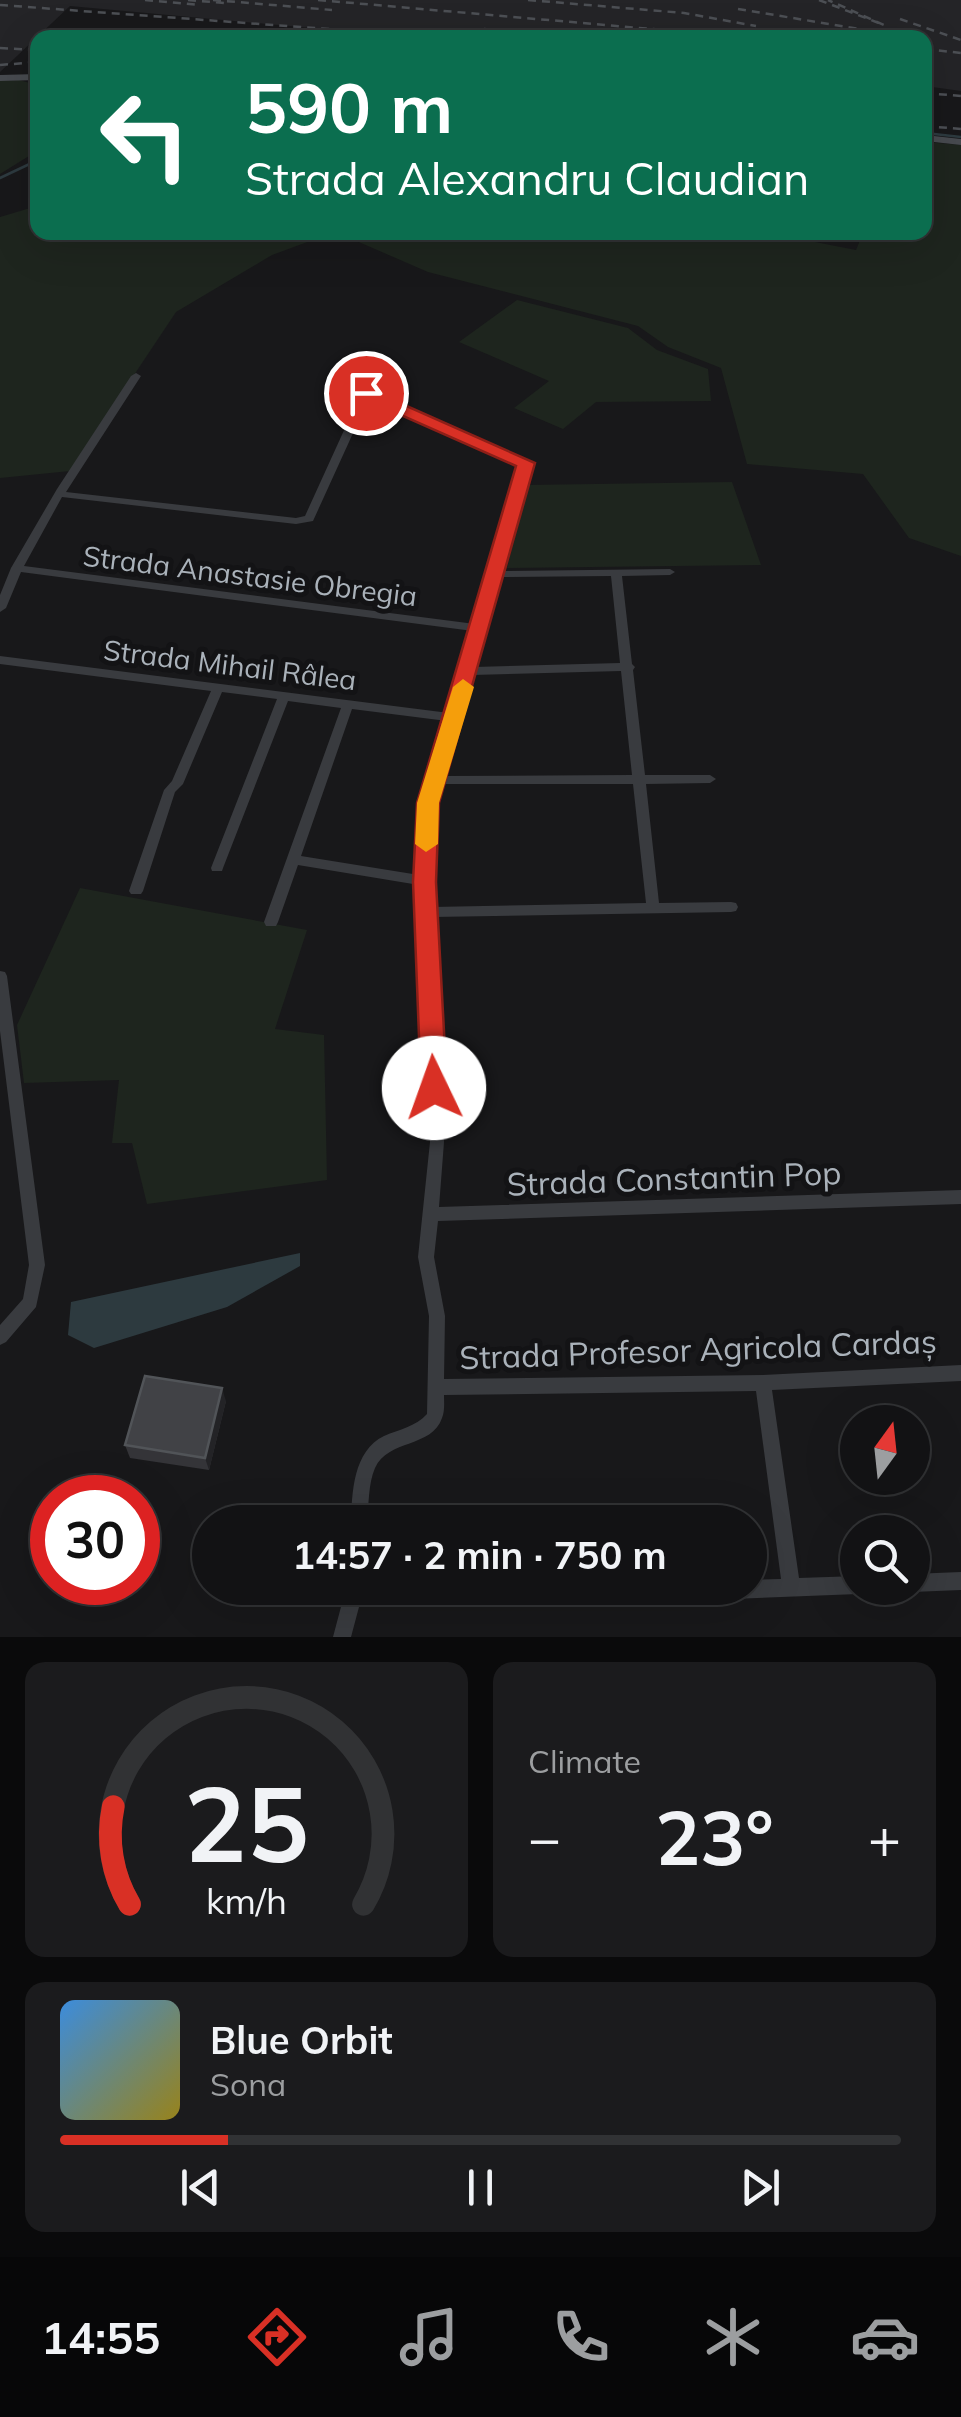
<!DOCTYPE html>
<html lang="en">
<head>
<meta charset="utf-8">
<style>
  body { margin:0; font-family:Mulish,sans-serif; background:#1b1b1d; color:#f1f3f6; height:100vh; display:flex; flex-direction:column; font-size:38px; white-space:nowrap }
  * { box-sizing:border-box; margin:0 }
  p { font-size:32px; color:#9c9ea0 }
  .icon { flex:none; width:55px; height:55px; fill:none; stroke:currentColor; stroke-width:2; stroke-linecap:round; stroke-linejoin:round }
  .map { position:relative; height:1637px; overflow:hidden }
  .side { display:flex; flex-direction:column; gap:25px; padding:25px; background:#0a0a0b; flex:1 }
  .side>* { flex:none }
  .guide { position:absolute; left:30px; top:30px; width:902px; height:210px; border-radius:20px; box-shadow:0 10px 40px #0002,0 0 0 2px #313234; background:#0b6e4f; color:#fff; overflow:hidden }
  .needle { width:65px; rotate:15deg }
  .fabs { position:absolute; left:840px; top:1405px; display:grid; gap:20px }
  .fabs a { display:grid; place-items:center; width:90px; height:90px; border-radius:50%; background:#121214; box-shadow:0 10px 40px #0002,0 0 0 2px #313234; font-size:50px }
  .speed { position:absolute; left:30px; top:1475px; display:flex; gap:20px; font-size:50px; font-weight:700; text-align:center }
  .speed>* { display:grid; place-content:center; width:130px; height:130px; border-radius:50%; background:#121214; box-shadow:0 10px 40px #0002,0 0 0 2px #313234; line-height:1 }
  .speed .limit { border:15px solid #d22; background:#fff; color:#111 }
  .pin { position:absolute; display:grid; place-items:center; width:85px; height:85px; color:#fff; margin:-42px; border:5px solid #fff; border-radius:50%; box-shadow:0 2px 10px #0007 }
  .me { position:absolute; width:110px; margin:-55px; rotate:357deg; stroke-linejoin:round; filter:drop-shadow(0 0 8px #0008) }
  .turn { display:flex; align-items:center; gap:35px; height:210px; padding:0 50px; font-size:45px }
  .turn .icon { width:130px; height:130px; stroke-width:2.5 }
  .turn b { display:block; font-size:70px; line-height:85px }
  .big { font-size:75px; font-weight:700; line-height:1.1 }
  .side .card { flex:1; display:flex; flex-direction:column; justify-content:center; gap:15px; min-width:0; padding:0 35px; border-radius:20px; background:#1b1b1d }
  .side .dial { align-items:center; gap:0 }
  .dial svg { height:260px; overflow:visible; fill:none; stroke:#313234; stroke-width:7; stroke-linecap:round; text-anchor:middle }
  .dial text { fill:#f1f3f6; stroke:none }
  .song { display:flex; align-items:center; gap:30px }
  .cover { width:120px; height:120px; border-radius:15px; background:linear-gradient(135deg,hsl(210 70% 55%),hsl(50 70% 35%)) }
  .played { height:10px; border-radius:5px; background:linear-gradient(90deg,#d93025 20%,#313234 20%) }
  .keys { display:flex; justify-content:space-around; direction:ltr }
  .heat { display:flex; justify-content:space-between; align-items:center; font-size:55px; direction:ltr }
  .side .tiles { flex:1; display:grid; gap:25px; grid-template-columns:1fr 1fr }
  .card:last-child { grid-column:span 2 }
  .trip { position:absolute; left:192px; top:1505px; width:575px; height:100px; border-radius:50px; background:#121214; box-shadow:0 10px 40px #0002,0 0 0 2px #313234; font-weight:700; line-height:100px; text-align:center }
  .dock { display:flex; height:160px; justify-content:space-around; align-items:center; background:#070708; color:#9c9ea0 }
  .dock .icon { width:70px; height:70px }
  .dock .selected { color:#d93025 }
  .dock b { font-size:45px; color:#f1f3f6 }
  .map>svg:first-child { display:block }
  .built { fill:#242427 }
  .green { fill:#1e251e }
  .water { fill:#2d3a3f }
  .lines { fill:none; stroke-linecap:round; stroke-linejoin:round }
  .stream { stroke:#2d3a3f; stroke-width:2.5 }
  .minor { fill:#393b3f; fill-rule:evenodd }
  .secondary { fill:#474a4f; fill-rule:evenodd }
  .rail { stroke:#4c4f54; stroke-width:2.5; stroke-dasharray:8 6; stroke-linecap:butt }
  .wall { fill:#343438 }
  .shaded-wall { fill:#232326 }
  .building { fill:#414246; stroke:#515458; stroke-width:2.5 }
  .route { fill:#d93025; stroke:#8d1f18; stroke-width:2.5 }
  .slow { fill:#f59e0b }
  .labels { text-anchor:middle; stroke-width:10; stroke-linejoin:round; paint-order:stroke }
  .street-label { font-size:28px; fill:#aab2ba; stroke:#131315 }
  .near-street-label { font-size:32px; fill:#aab2ba; stroke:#131315 }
</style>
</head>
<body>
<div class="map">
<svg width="961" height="1637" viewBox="0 0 961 1637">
  <rect width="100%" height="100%" fill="#18181a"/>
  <path class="built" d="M0 0H961V91L925 86V38H422L70 6 0 72Z"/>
  <path class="green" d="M19 80 37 85V151L0 174V81Z
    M925 142 961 145V556L909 538 863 474 747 464 721 368 668 347 638 326 428 272 338 233 764 232 856 250 863 233 925 232Z
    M37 206 38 232 332 233 272 255 176 312 70 471 0 478V217Z
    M517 300 628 328 657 350 708 369 711 401 596 402 563 429 514 408 549 381 459 342Z
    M732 482 761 565 507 568 526 485Z
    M80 888 307 930 275 1029 324 1035 327 1180 147 1204 132 1143H112L119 1080 24 1083 17 1025Z"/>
  <path class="water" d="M300 1253V1266L227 1307 94 1348 68 1335 71 1302Z"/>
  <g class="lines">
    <path class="stream" d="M925 133 961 137
      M0 178 38 160"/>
    <path class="minor" d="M136 373 141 376 66 492 296 518 305 516 361 393 366 390 529 461 530 463 500 571 670 569 675 572 670 575 622 576 632 664 635 667 633 670 645 775H710L716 779 710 783 646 784 659 903 731 902 736 903 738 907 736 911 731 912 432 917 444 1142 439 1207 961 1190V1204L438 1221 434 1257 445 1316 444 1379 763 1375 961 1365V1381L772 1390 799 1578 858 1576V1588H866L864 1591 858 1594 599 1604 359 1607 351 1637H333L346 1588H750V1580L781 1579 756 1391 444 1395C444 1402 445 1411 442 1418 432 1448 388 1439 375 1468 368 1484 369 1505 367 1522H351C352 1493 353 1451 384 1436 400 1429 415 1427 427 1414L429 1316 418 1257 430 1142 419 885 298 865 278 922 276 926H266L264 922 341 708 288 701 223 868 222 871H212L211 868 277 699 222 692 183 784 175 792 143 891 141 894H131L129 891 164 790 172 781 211 691 0 664V656L449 713 473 631 21 572 6 608 0 612V595L11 568 57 489 131 376ZM369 398 520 464 475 624 24 566 62 497 296 524 313 521ZM611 576 620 663 474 667 499 577ZM621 671 632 775 444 776 472 675ZM352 709 447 721 419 822V875L301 856ZM442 784H633L646 903 432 907 431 822Z
      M0 971 5 972 7 976 45 1265 36 1307 6 1342 0 1345V1325L23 1299 29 1265 0 1031Z
      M961 1572V1590L912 1592 905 1588H912V1574Z"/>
    <path class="secondary" d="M38 74V80L0 81V75Z
      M925 135 961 139V145L925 141Z"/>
    <path class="rail" d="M145 0 200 5
      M188 0 224 3
      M213 0 332 10
      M318 0 755 38
      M528 0 684 13 756 26
      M819 0 884 25 828 0
      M0 5 451 38
      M738 9 914 38
      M900 19 961 40
      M484 29 579 38
      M744 32 783 38
      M0 48 38 50
      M925 49 961 53
      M0 65 38 62
      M925 93 961 96
      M925 126 961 129"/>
  </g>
  <path class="wall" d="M226 1401 209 1470 130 1458 125 1445Z"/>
  <path class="shaded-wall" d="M222 1388 226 1401 209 1470 205 1458Z"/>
  <path class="building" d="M145 1376 222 1388 205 1458 125 1445Z"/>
  <path class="route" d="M366 388 535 463 439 803 436 882 447 1088 443 1096 434 1099 425 1096 421 1088 413 882 417 803 516 466 360 397V390Z"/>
  <path class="slow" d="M463 679 474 687 439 803 438 844 426 852 415 844 417 803 453 687Z"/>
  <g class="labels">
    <g class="street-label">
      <text transform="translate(250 576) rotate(7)" y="10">Strada Anastasie Obregia</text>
      <text transform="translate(230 665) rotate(7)" y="10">Strada Mihail Râlea</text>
    </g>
    <g class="near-street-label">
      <text transform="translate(674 1179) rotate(-2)" y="11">Strada Constantin Pop</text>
      <text transform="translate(698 1350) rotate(-2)" y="11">Strada Profesor Agricola Cardaș</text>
    </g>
  </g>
</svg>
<div class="fabs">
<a><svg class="needle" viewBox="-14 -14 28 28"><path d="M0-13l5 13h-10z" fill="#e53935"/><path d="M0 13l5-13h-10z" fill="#9c9ea0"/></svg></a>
<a><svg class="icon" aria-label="search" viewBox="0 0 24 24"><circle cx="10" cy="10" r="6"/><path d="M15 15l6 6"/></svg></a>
</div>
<div class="speed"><div class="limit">30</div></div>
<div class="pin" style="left:366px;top:393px;background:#d93025"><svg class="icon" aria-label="arrive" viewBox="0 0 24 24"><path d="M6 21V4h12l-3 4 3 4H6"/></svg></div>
<svg class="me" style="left:434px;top:1088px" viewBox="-20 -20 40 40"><circle r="19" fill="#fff"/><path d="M0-13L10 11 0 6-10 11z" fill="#d93025"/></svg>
<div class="trip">14:57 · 2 min · 750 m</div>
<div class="guide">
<div class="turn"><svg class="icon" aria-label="left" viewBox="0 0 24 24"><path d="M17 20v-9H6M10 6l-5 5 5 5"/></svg><div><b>590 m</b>Strada Alexandru Claudian</div></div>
</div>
</div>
<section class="side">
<div class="tiles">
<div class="card dial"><svg viewBox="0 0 100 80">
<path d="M14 69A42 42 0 1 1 86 69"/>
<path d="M14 69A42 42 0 0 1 9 39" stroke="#d93025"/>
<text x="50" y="56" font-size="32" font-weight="700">25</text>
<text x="50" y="72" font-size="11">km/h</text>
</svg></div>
<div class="card"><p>Climate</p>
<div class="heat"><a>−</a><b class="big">23°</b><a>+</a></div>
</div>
<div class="card">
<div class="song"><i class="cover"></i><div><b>Blue Orbit</b><p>Sona</p></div></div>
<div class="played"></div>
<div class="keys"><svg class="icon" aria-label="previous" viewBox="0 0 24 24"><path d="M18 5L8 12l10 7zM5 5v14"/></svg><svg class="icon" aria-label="pause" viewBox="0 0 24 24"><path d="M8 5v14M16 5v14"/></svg><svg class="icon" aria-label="next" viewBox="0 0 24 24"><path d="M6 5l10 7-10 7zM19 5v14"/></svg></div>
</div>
</div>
</section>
<nav class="dock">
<b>14:55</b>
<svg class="icon selected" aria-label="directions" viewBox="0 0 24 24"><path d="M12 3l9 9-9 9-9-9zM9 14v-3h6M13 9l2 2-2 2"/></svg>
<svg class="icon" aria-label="music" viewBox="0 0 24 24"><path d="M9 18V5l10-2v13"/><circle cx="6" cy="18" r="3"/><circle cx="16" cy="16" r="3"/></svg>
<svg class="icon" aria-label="phone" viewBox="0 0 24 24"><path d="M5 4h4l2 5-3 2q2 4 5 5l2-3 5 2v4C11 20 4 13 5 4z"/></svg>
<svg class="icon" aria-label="climate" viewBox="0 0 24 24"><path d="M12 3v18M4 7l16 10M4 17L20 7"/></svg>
<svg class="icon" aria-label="car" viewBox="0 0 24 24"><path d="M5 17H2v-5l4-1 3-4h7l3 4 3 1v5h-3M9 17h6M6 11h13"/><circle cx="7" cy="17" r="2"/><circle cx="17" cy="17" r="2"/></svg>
</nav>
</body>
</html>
